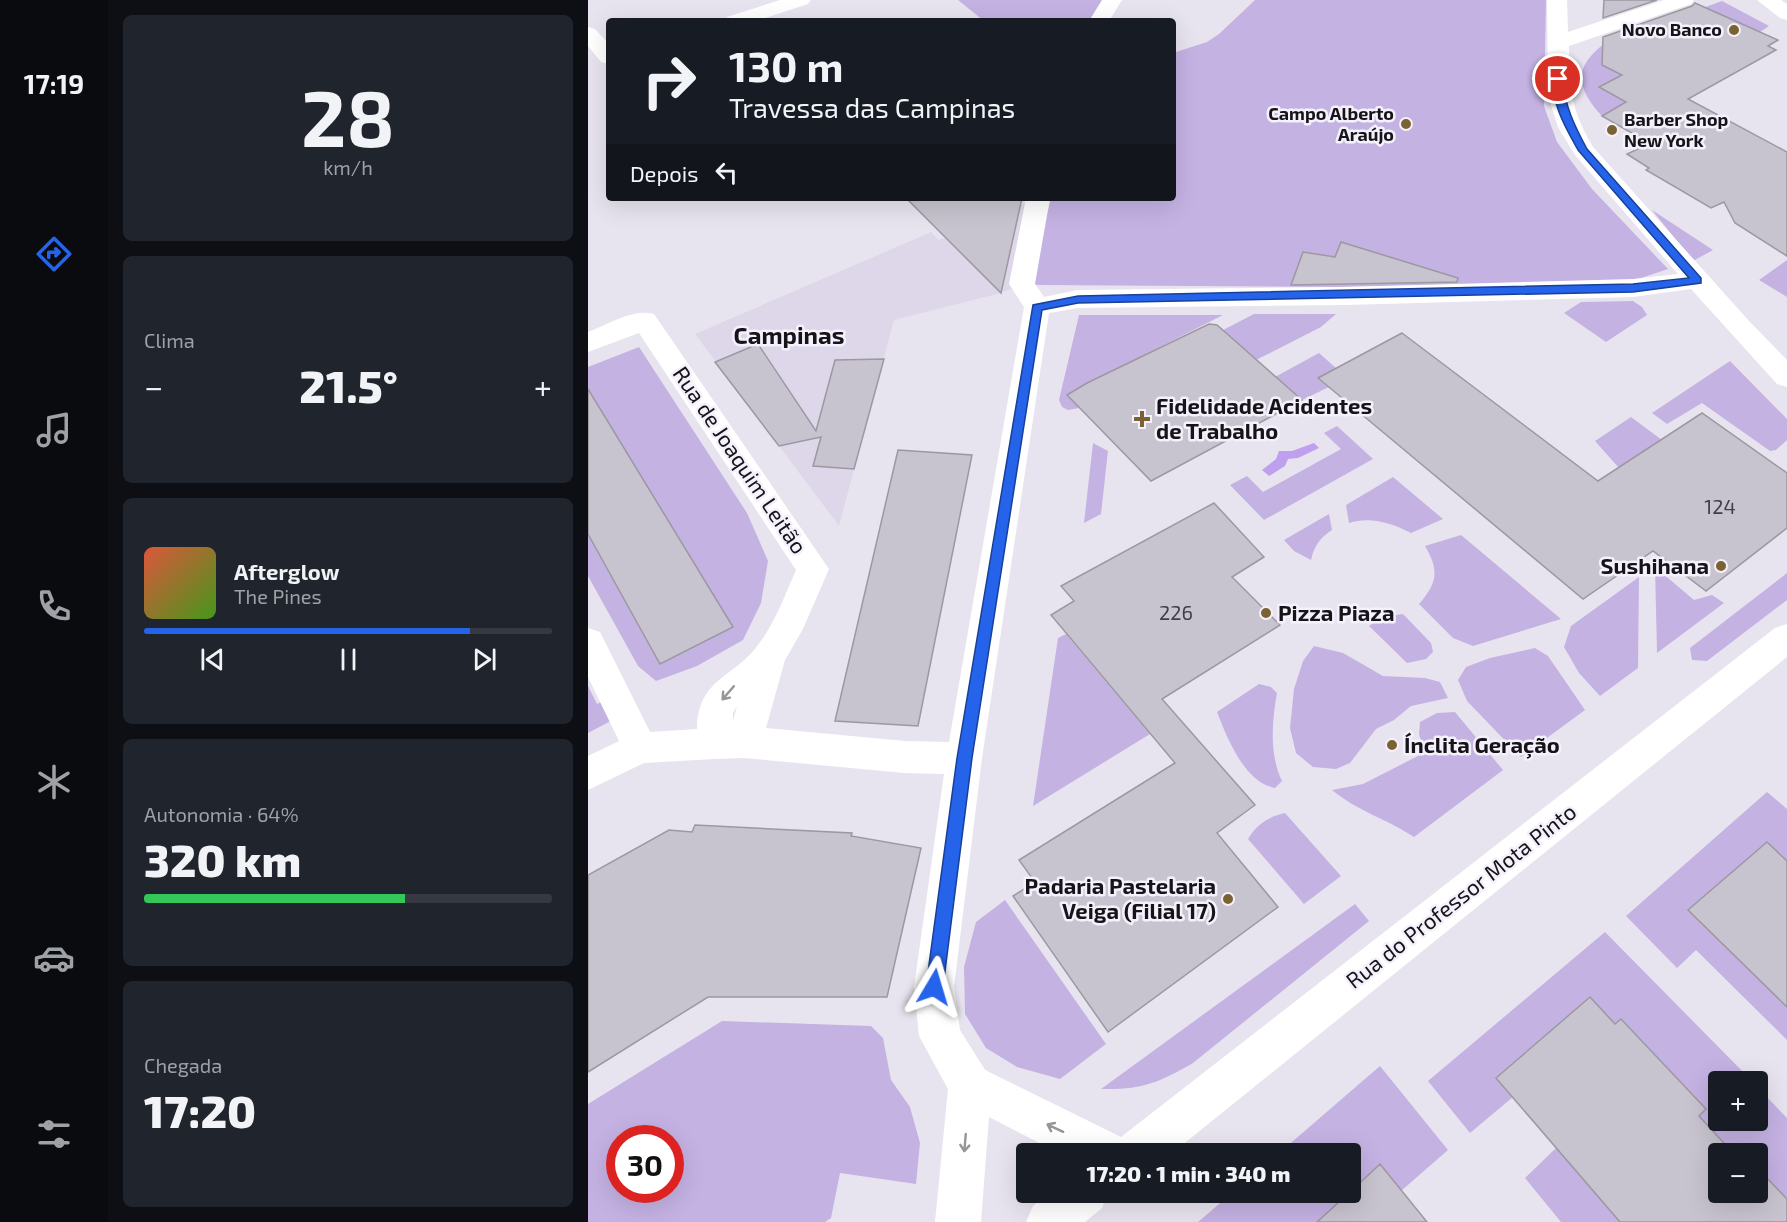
<!DOCTYPE html>
<html lang="pt">
<head>
<meta charset="utf-8">
<style>
  body { margin:0; font-family:"Exo 2",sans-serif; background:#20242c; color:#f1f3f6; height:100vh; display:flex; flex-direction:column; font-size:22px; white-space:nowrap }
  * { box-sizing:border-box; margin:0 }
  p { font-size:20px; color:#9ea1a6 }
  .icon { flex:none; width:33px; height:33px; fill:none; stroke:currentColor; stroke-width:2; stroke-linecap:round; stroke-linejoin:round }
  .map { position:relative; flex:1; overflow:hidden }
  .sheet { display:flex; flex-direction:column; gap:15px; padding:15px; background:#0d0f14; width:480px }
  .sheet>* { flex:none }
  .hud { position:absolute; left:18px; top:18px; width:570px; height:183px; border-radius:6px; box-shadow:0 6px 24px #0002; background:#171b24; color:#f1f3f6; overflow:hidden }
  .fabs { position:absolute; left:1120px; top:1071px; display:grid; gap:12px }
  .fabs a { display:grid; place-items:center; width:60px; height:60px; border-radius:6px; background:#171b24; box-shadow:0 6px 24px #0002; font-size:30px }
  .speed { position:absolute; left:18px; top:1125px; display:flex; gap:12px; font-size:30px; font-weight:700; text-align:center }
  .speed>* { display:grid; place-content:center; width:78px; height:78px; border-radius:50%; background:#171b24; box-shadow:0 6px 24px #0002; line-height:1 }
  .speed .limit { border:9px solid #d22; background:#fff; color:#111 }
  .pin { position:absolute; display:grid; place-items:center; width:51px; height:51px; color:#fff; margin:-26px; border:3px solid #fff; border-radius:50%; box-shadow:0 2px 6px #0007 }
  .me { position:absolute; width:66px; margin:-33px; rotate:7deg; stroke-linejoin:round; filter:drop-shadow(0 0 4px #0008) }
  .turn { display:flex; align-items:center; gap:21px; height:126px; padding:0 24px; font-size:27px }
  .turn .icon { width:78px; height:78px; stroke-width:2.5 }
  .turn b { display:block; font-size:42px; line-height:51px }
  .then { display:flex; align-items:center; height:57px; padding:0 24px; background:#0003; gap:12px; font-size:22px }
  .big { font-size:45px; font-weight:800; line-height:1.1 }
  .sheet .card { flex:1; display:flex; flex-direction:column; justify-content:center; gap:9px; min-width:0; padding:0 21px; border-radius:9px; background:#20242c }
  .sheet .dial { align-items:center; gap:0 }
  .dial b { font-size:78px; line-height:1 }
  .song { display:flex; align-items:center; gap:18px }
  .cover { width:72px; height:72px; border-radius:9px; background:linear-gradient(135deg,hsl(10 70% 55%),hsl(100 70% 35%)) }
  .played { height:6px; border-radius:3px; background:linear-gradient(90deg,#2563eb 80%,#363941 80%) }
  .keys { display:flex; justify-content:space-around; direction:ltr }
  .heat { display:flex; justify-content:space-between; align-items:center; font-size:33px; direction:ltr }
  .charge { height:9px; border-radius:4px; background:linear-gradient(90deg,#34c759 64%,#363941 0) }
  .trip { position:absolute; left:428px; top:1143px; width:345px; height:60px; border-radius:6px; background:#171b24; box-shadow:0 6px 24px #0002; font-weight:800; line-height:60px; text-align:center }
  main { display:flex; flex:1; min-height:0 }
  .dock { display:flex; flex-direction:column; width:108px; justify-content:space-around; align-items:center; background:#090b0e; color:#9ea1a6 }
  .dock .icon { width:42px; height:42px }
  .dock .on { color:#2563eb }
  .dock b { font-size:27px; color:#f1f3f6 }
  .map>svg:first-child { display:block }
  .built { fill:#ded7e9 }
  .green { fill:#c4b2e3; fill-rule:evenodd }
  .water { fill:#bea0ee }
  .building { fill:#c8c4cf; stroke:#9c98a2; stroke-width:1.5 }
  .lines { fill:none; stroke-linecap:round; stroke-linejoin:round }
  .minor { fill:#fff; fill-rule:evenodd }
  .oneway { stroke:#969597 }
  .route { fill:#2563eb; stroke:#184099; stroke-width:1.5 }
  .poi-dot { fill:#7b6233; stroke:#f5f1fc; stroke-width:2 }
  .labels { text-anchor:middle; stroke-width:5; stroke-linejoin:round; paint-order:stroke }
  .far-poi-label { font-size:18px; font-weight:bold; fill:#161418; stroke:#f5f1fc; text-anchor:end }
  .number-label { font-size:20px; fill:#424046 }
  .poi-label { font-size:22px; font-weight:bold; fill:#161418; stroke:#f5f1fc; text-anchor:start }
  .street-label { font-size:22px; fill:#161418; stroke:#f5f1fc }
  .neighbourhood-label { font-size:24px; font-weight:bold; fill:#161418; stroke:#f5f1fc }
</style>
</head>
<body>
<main>
<nav class="dock">
<b>17:19</b>
<svg class="icon on" aria-label="directions" viewBox="0 0 24 24"><path d="M12 3l9 9-9 9-9-9zM9 14v-3h6M13 9l2 2-2 2"/></svg>
<svg class="icon" aria-label="music" viewBox="0 0 24 24"><path d="M9 18V5l10-2v13"/><circle cx="6" cy="18" r="3"/><circle cx="16" cy="16" r="3"/></svg>
<svg class="icon" aria-label="phone" viewBox="0 0 24 24"><path d="M5 4h4l2 5-3 2q2 4 5 5l2-3 5 2v4C11 20 4 13 5 4z"/></svg>
<svg class="icon" aria-label="climate" viewBox="0 0 24 24"><path d="M12 3v18M4 7l16 10M4 17L20 7"/></svg>
<svg class="icon" aria-label="car" viewBox="0 0 24 24"><path d="M5 17H2v-5l4-1 3-4h7l3 4 3 1v5h-3M9 17h6M6 11h13"/><circle cx="7" cy="17" r="2"/><circle cx="17" cy="17" r="2"/></svg>
<svg class="icon" aria-label="filters" viewBox="0 0 24 24"><path d="M4 7h16M4 17h16"/><circle cx="9" cy="7" r="2"/><circle cx="15" cy="17" r="2"/></svg>
</nav>
<section class="sheet">
<div class="card dial"><b>28</b><p>km/h</p></div>
<div class="card"><p>Clima</p>
<div class="heat"><a>−</a><b class="big">21.5°</b><a>+</a></div>
</div>
<div class="card">
<div class="song"><i class="cover"></i><div><b>Afterglow</b><p>The Pines</p></div></div>
<div class="played"></div>
<div class="keys"><svg class="icon" aria-label="previous" viewBox="0 0 24 24"><path d="M18 5L8 12l10 7zM5 5v14"/></svg><svg class="icon" aria-label="pause" viewBox="0 0 24 24"><path d="M8 5v14M16 5v14"/></svg><svg class="icon" aria-label="next" viewBox="0 0 24 24"><path d="M6 5l10 7-10 7zM19 5v14"/></svg></div>
</div>
<div class="card"><p>Autonomia · 64%</p><b class="big">320 km</b><div class="charge"></div></div>
<div class="card"><p>Chegada</p><b class="big">17:20</b></div>
</section>
<div class="map">
<svg width="1199" height="1222" viewBox="0 0 1199 1222">
  <rect width="100%" height="100%" fill="#e8e4ef"/>
  <path class="built" d="M449 198 434 284 413 293 306 320 251 526 107 334 343 232 351 240Z"/>
  <path class="green" d="M370 0H516L503 21H396Z
    M667 0H958L956 106 969 142 1004 189 1080 269 1044 281 748 287 449 285 442 282 463 198H585V53L619 42 631 34Z
    M1134 1 1181 26 1172 32 1136 16 1030 73 1034 75 1012 87 1038 102 1014 116C989 89 984 68 1016 44Z
    M1064 210 1125 250 1105 261Z
    M1199 260V297L1171 280Z
    M1045 301 1054 307 1059 315 1018 342 976 313 993 302Z
    M666 314H748L733 327 668 360 635 330Z
    M491 315H635L491 388 486 394V401L491 408 480 410 474 407 471 400Z
    M51 347 159 513 180 561 173 603 155 640 109 666 68 681 50 666 0 576V534L72 664 144 627 0 393V367Z
    M731 353 748 368 731 378 741 387 714 400 687 377Z
    M1142 361 1199 419V440L1188 450 1182 451 1114 403 1079 424 1064 413Z
    M1043 417 1074 440 1031 468 1007 441Z
    M749 426 785 459 676 520 642 485 659 476 675 492 753 449 736 433Z
    M505 443 520 451 513 514 496 523Z
    M805 477 855 519 823 533C804 523 782 516 761 523L758 505Z
    M741 514 744 530C732 538 726 546 723 560L706 551 696 540Z
    M873 535 973 619 885 646 865 638 831 604C850 582 851 570 837 546Z
    M1067 567 1106 600 1124 595 1136 603 1069 653Z
    M1199 573V600L1119 661 1104 660 1102 648Z
    M1051 577 1050 668 1012 696 991 673 976 647 983 626Z
    M815 614 843 643 845 652 838 659 819 663 781 626 794 617Z
    M478 634 562 734 445 806 470 638Z
    M726 646 755 653 795 676 837 678 852 682 860 698 823 706 806 720 788 729 762 763 748 769 725 767 708 753 702 728 706 689 715 661Z
    M947 648 960 656 997 710 933 757 879 701 870 680 878 667 902 658Z
    M671 684 683 687 689 693C684 721 681 754 694 781L687 788C657 783 639 738 629 712Z
    M0 686 9 704 26 695 36 714 0 733Z
    M867 712 915 770 826 837C799 819 769 811 744 790L775 784 830 756 835 748 831 734 832 722 849 713Z
    M1179 792 1199 809V861L1179 842 1100 910 1199 1007V1040L1108 950 1089 968 1038 916Z
    M697 813 753 876 716 904 660 839C669 824 680 817 697 813Z
    M417 900 518 1044 472 1079 429 1067 398 1048 377 1014 376 967 388 922Z
    M767 904 781 921 605 1063C570 1083 554 1090 513 1089Z
    M1017 932 1164 1081 1131 1082V1120H1170V1088L1199 1118V1199L1178 1176 1172 1181 1170 1179V1154L1146 1153 1111 1116 1117 1110 1033 1019 925 1097 882 1133 840 1081Z
    M134 1021 283 1026 295 1038 303 1080 322 1107 332 1143 328 1184 252 1173 243 1218 237 1222H0V1104ZM82 1138V1190H32V1138Z
    M792 1066 860 1150 813 1191 792 1164 762 1191V1154H690Z
    M968 1148 1032 1222H973L937 1178Z
    M644 1193V1192L761 1193 729 1222H610Z"/>
  <path class="water" d="M726 443 731 448 710 458 700 459 697 466 681 476 674 470 688 459 691 451H704Z"/>
  <path class="building" d="M1016 0H1069L1015 18Z
    M1107 3 1190 40 1180 46 1188 50 1100 99 1199 152V256L1147 223 1136 202 1123 208 1058 170 1061 168 1039 154 1050 149 1045 146 1056 140 1014 116 1038 102 1011 87 1034 75 1014 65 1015 37 1104 6Z
    M318 198H434L413 293Z
    M753 242 870 278 869 282 703 285 715 252 747 257Z
    M621 324 629 325 714 400 563 481 479 395 499 383Z
    M814 333 1010 481 1114 413 1199 473V528L1118 591 1065 551 995 599 730 378Z
    M170 344 228 431 247 360 296 359 266 469 225 466 233 437 191 446 127 362Z
    M0 389 145 627 72 664 0 534Z
    M310 450 384 455 330 726 247 721Z
    M626 503 676 557 644 577 692 625 574 699 667 805 629 833 690 907 520 1032 425 896 447 882 431 860 587 763 463 615 486 601 473 586Z
    M107 825 264 833 263 836 333 848 299 997H120L0 1072V875L81 830 104 832Z
    M1179 842 1199 861V1007L1100 910Z
    M1002 997 1027 1024 1033 1019 1118 1109 1111 1116 1146 1154H1131V1192H1170V1179L1172 1181 1177 1176 1199 1199V1222H1032L908 1078Z
    M792 1164 839 1222H729L762 1192Z"/>
  <g class="lines">
    <path class="minor" d="M192 0H223L220 4 168 21H136L139 17Z
      M514 0H534L521 21H501Z
      M959 0H979L980 32 1076 0H1106L1103 4 981 46C982 91 982 107 1005 147L1161 321 1199 360V387L1189 384 1103 289 1045 297 758 305 490 308 461 313 394 758 366 987 372 1030 397 1070 533 1137 1187 628 1199 624V657L583 1154H473L401 1117 393 1222H347L360 1089 331 1036 326 987 356 774 317 773 156 758 127 759 56 763 0 790V756L31 741 0 677V628L12 632 62 732 109 729C110 678 146 678 170 645 187 623 197 595 208 570L51 333 0 352V332C19 325 45 308 66 314L241 569 215 629 197 660 178 728 317 741 361 742 436 307 421 284 438 198H462L447 284 456 297 490 290 758 287 1045 279 1090 274 987 155 970 127 960 96ZM149 706 145 721V713Z
      M1169 0H1193L1199 4V20L1192 18Z
      M0 27 7 29 21 44V64L13 62 0 46Z
      M462 1192H520L514 1208 497 1222H438L445 1206Z"/>
  </g>
  <defs><path id="oneway-shaft" d="M-6 0H5M1.5-3L5.5 0L1.5 3" fill="none" stroke-width="1.6" stroke-linecap="round" stroke-linejoin="round" transform="scale(1.5)"/></defs>
  <g class="oneway">
    <use href="#oneway-shaft" transform="translate(140 693) rotate(131)"/>
    <use href="#oneway-shaft" transform="translate(467 1128) rotate(-155)"/>
    <use href="#oneway-shaft" transform="translate(377 1143) rotate(95)"/>
  </g>
  <path class="route" d="M967 77 975 79C976 105 987 127 999 149L1113 278V283L1045 292 490 303 454 310 384 758 355 987 352 993 346 996 340 993 338 987 369 758 445 305 490 296 1045 284 1101 278 990 150C979 130 961 101 967 77Z"/>
  <g class="poi-dot">
    <circle cx="1146" cy="30" r="6"/>
    <circle cx="818" cy="124" r="6"/>
    <circle cx="1024" cy="130" r="6"/>
    <path d="M551 410h6v6h6v6h-6v6h-6v-6h-6v-6h6z"/>
    <circle cx="1133" cy="566" r="6"/>
    <circle cx="678" cy="613" r="6"/>
    <circle cx="804" cy="745" r="6"/>
    <circle cx="640" cy="899" r="6"/>
  </g>
  <g class="labels">
    <g class="far-poi-label">
      <text x="1134" y="36">Novo Banco</text>
      <text x="806" y="120">Campo Alberto<tspan x="806" dy="21">Araújo</tspan></text>
      <text x="1036" y="126" text-anchor="start">Barber Shop<tspan x="1036" dy="21">New York</tspan></text>
    </g>
    <g class="number-label">
      <text x="1132" y="514">124</text>
      <text x="588" y="620">226</text>
    </g>
    <g class="poi-label">
      <text x="568" y="414">Fidelidade Acidentes<tspan x="568" dy="25">de Trabalho</tspan></text>
      <text x="1121" y="574" text-anchor="end">Sushihana</text>
      <text x="690" y="621">Pizza Piaza</text>
      <text x="816" y="753">Ínclita Geração</text>
      <text x="628" y="894" text-anchor="end">Padaria Pastelaria<tspan x="628" dy="25">Veiga (Filial 17)</tspan></text>
    </g>
    <g class="street-label">
      <text transform="translate(152 460) rotate(56)" y="8">Rua de Joaquim Leitão</text>
      <text transform="translate(873 896) rotate(-38)" y="8">Rua do Professor Mota Pinto</text>
    </g>
    <g class="neighbourhood-label">
      <text x="201" y="344">Campinas</text>
    </g>
  </g>
</svg>
<div class="fabs">
<a>+</a>
<a>−</a>
</div>
<div class="speed"><div class="limit">30</div></div>
<div class="pin" style="left:970px;top:79px;background:#d93025"><svg class="icon" aria-label="arrive" viewBox="0 0 24 24"><path d="M6 21V4h12l-3 4 3 4H6"/></svg></div>
<svg class="me" style="left:346px;top:987px" viewBox="-20 -20 40 40"><path d="M0-17L14 15 0 8-14 15z" fill="#2563eb" stroke="#fff" stroke-width="4"/></svg>
<div class="trip">17:20 · 1 min · 340 m</div>
<div class="hud">
<div class="turn"><svg class="icon" aria-label="right" viewBox="0 0 24 24"><path d="M7 20v-9h11M14 6l5 5-5 5"/></svg><div><b>130 m</b>Travessa das Campinas</div></div>
<div class="then">Depois<svg class="icon" aria-label="left" viewBox="0 0 24 24"><path d="M17 20v-9H6M10 6l-5 5 5 5"/></svg></div>
</div>
</div>
</main>
</body>
</html>
